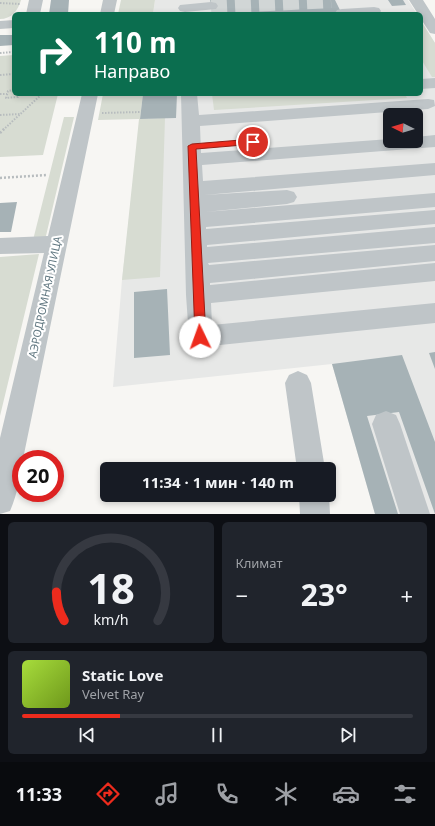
<!DOCTYPE html>
<html lang="ru">
<head>
<meta charset="utf-8">
<style>
  body { margin:0; font-family:"Noto Sans",sans-serif; background:#20242c; color:#f1f3f6; height:100vh; display:flex; flex-direction:column; font-size:15px; white-space:nowrap }
  * { box-sizing:border-box; margin:0 }
  p { font-size:13px; color:#9ea1a6 }
  .icon { flex:none; width:22px; height:22px; fill:none; stroke:currentColor; stroke-width:2; stroke-linecap:round; stroke-linejoin:round }
  .map { position:relative; height:514px; overflow:hidden }
  .details { display:flex; flex-direction:column; gap:8px; padding:8px; background:#0d0f14; flex:1 }
  .details>* { flex:none }
  .top-card { position:absolute; left:12px; top:12px; width:411px; height:84px; border-radius:6px; box-shadow:0 2px 6px #0003; background:#0b6e4f; color:#fff; overflow:hidden }
  .needle { width:26px; rotate:275deg }
  .tools { position:absolute; left:383px; top:108px; display:grid; gap:8px }
  .tools a { display:grid; place-items:center; width:40px; height:40px; border-radius:6px; background:#171b24; box-shadow:0 2px 6px #0003; font-size:20px }
  .speed { position:absolute; left:12px; top:450px; display:flex; gap:8px; font-size:20px; font-weight:700; text-align:center }
  .speed>* { display:grid; place-content:center; width:52px; height:52px; border-radius:50%; background:#171b24; box-shadow:0 2px 6px #0003; line-height:1 }
  .speed .limit { border:6px solid #d22; background:#fff; color:#111 }
  .pin { position:absolute; display:grid; place-items:center; width:34px; height:34px; color:#fff; margin:-17px; border:2px solid #fff; border-radius:50%; box-shadow:0 1px 4px #0007 }
  .me { position:absolute; width:44px; margin:-22px; rotate:357deg; stroke-linejoin:round; filter:drop-shadow(0 0 3px #0008) }
  .turn { display:flex; align-items:center; gap:14px; height:84px; padding:0 16px; font-size:18px }
  .turn .icon { width:52px; height:52px; stroke-width:2.5 }
  .turn b { display:block; font-size:28px; line-height:34px }
  .big { font-size:30px; font-weight:700; line-height:1.1 }
  .details .card { flex:1; display:flex; flex-direction:column; justify-content:center; gap:6px; min-width:0; padding:0 14px; border-radius:6px; background:#20242c }
  .details .dial { align-items:center; gap:0 }
  .dial svg { height:104px; overflow:visible; fill:none; stroke:#363941; stroke-width:7; stroke-linecap:round; text-anchor:middle }
  .dial text { fill:#f1f3f6; stroke:none }
  .song { display:flex; align-items:center; gap:12px }
  .cover { width:48px; height:48px; border-radius:6px; background:linear-gradient(135deg,hsl(80 70% 55%),hsl(80 70% 35%)) }
  .played { height:4px; border-radius:2px; background:linear-gradient(90deg,#ed2b1d 25%,#363941 25%) }
  .keys { display:flex; justify-content:space-around; direction:ltr }
  .heat { display:flex; justify-content:space-between; align-items:center; font-size:22px; direction:ltr }
  .details .tiles { flex:1; display:grid; gap:8px; grid-template-columns:1fr 1fr }
  .card:last-child { grid-column:span 2 }
  .trip { position:absolute; left:100px; top:462px; width:236px; height:40px; border-radius:6px; background:#171b24; box-shadow:0 2px 6px #0003; font-weight:700; line-height:40px; text-align:center }
  .dock { display:flex; height:64px; justify-content:space-around; align-items:center; background:#090b0e; color:#9ea1a6 }
  .dock .icon { width:28px; height:28px }
  .dock .current { color:#ed2b1d }
  .dock b { font-size:18px; color:#f1f3f6 }
  .map>svg:first-child { display:block }
  .built { fill:#e7e8e7; fill-rule:evenodd }
  .green { fill:#d7dcd2 }
  .building { fill:#a6b2b6 }
  .lines { fill:none; stroke-linecap:round; stroke-linejoin:round }
  .minor-tunnel { stroke:#d1d6d6; stroke-width:16; stroke-dasharray:16 8; stroke-linecap:butt }
  .path-far1 { stroke:#b7bcbe; stroke-width:2; stroke-dasharray:1.5 1.5; stroke-linecap:butt }
  .path { stroke:#b7bcbe; stroke-width:2.5; stroke-dasharray:2 2; stroke-linecap:butt }
  .minor { fill:#bfc5c8; fill-rule:evenodd }
  .route { fill:#ed2b1d; stroke:#9a1c13 }
  .labels { text-anchor:middle; stroke-width:4; stroke-linejoin:round; paint-order:stroke }
  .street-label { font-size:11px; fill:#607780; stroke:#fff }
</style>
</head>
<body>
<div class="map">
<svg width="435" height="514" viewBox="0 0 435 514">
  <rect width="100%" height="100%" fill="#f7f6f3"/>
  <path class="built" d="M155 0H408L417 14H153Z
    M421 21 435 43V514H375L332 364 113 387 122 280 143 94H421ZM390 115H416V141H390Z"/>
  <path class="green" d="M0 0H21C18 11 11 19 0 19Z
    M121 0H155L153 14H118Z
    M421 21 435 43V77H432L421 59Z
    M14 55V94H58L43 155 0 157V56Z
    M103 94H143L140 119 165 118 160 277 122 280 139 119 98 120Z
    M212 94H405L407 98 214 110Z
    M64 117H74L45 240H33Z
    M39 254 0 416V257Z"/>
  <path class="building" d="M51 0H69L68 14H49Z
    M210 0H335L342 14H213Z
    M388 0H403L406 5 392 6Z
    M0 35H14V45L0 46Z
    M143 94H177L176 118 140 119Z
    M17 202 11 232H0V203Z
    M167 289 170 355 134 358V292Z
    M435 352V369L429 353Z
    M402 355 435 442V514L399 412 367 416 398 514H375L332 364Z"/>
  <g class="lines">
    <path class="minor-tunnel" d="M211 6 331 0"/>
    <path class="path-far1" d="M0 3 20 4
      M0 53 14 52
      M0 75 14 74
      M14 90 8 91 6 98 18 97 19 94
      M0 94H7
      M102 113 140 112
      M0 115 21 114
      M3 130 42 94"/>
    <path class="path" d="M0 133 4 129
      M0 178 46 175"/>
    <path class="minor" d="M29 0H43L40 14H26Z
      M103 0H117L114 14H100Z
      M409 0H423L435 19V34L430 33 421 19V14H418Z
      M211 2 216 3 218 6 216 9 185 12 180 11 178 8 180 5Z
      M374 7 379 8 381 11 379 14 335 13 337 10 342 9Z
      M14 20V28L0 29V21Z
      M435 78V88L421 89V79Z
      M82 94H98L23 459H21C21 477 17 495 10 511L0 514V438L44 253 0 254V238L48 236Z
      M181 94H197L199 115 428 99 434 100 435 106 428 109 200 126 201 153 390 139V141H416V137L435 135V147L202 165 203 181 435 163V175L204 195 287 190 294 192 297 197 294 202 287 204 205 212 435 193V207L206 227V229L435 210V224L207 245V247L435 227V243L208 263 209 265 435 245V261L210 283V285L435 263V281L211 303 212 325 435 303V323L201 347 192 344 189 337 186 295Z
      M298 371 307 375 311 383 325 469H297L285 383 289 375Z
      M386 411 396 415 400 424 430 514H400L372 424 376 415Z
      M299 495H329L330 514H300Z"/>
  </g>
  <path class="route" d="M253 139 257 142 255 144 196 149 206 337 200 341 195 337 188 146 192 144Z"/>
  <g class="labels">
    <g class="street-label">
      <text transform="translate(45 297) rotate(-78)" y="4">АЭРОДРОМНАЯ УЛИЦА</text>
    </g>
  </g>
</svg>
<div class="tools">
<a><svg class="needle" viewBox="-14 -14 28 28"><path d="M0-13l5 13h-10z" fill="#e53935"/><path d="M0 13l5-13h-10z" fill="#9ea1a6"/></svg></a>
</div>
<div class="speed"><div class="limit">20</div></div>
<div class="pin" style="left:253px;top:142px;background:#d93025"><svg class="icon" aria-label="arrive" viewBox="0 0 24 24"><path d="M6 21V4h12l-3 4 3 4H6"/></svg></div>
<svg class="me" style="left:200px;top:337px" viewBox="-20 -20 40 40"><circle r="19" fill="#fff"/><path d="M0-13L10 11 0 6-10 11z" fill="#ed2b1d"/></svg>
<div class="trip">11:34 · 1 мин · 140 m</div>
<div class="top-card">
<div class="turn"><svg class="icon" aria-label="right" viewBox="0 0 24 24"><path d="M7 20v-9h11M14 6l5 5-5 5"/></svg><div><b>110 m</b>Направо</div></div>
</div>
</div>
<section class="details">
<div class="tiles">
<div class="card dial"><svg viewBox="0 0 100 80">
<path d="M14 69A42 42 0 1 1 86 69"/>
<path d="M14 69A42 42 0 0 1 8 47" stroke="#ed2b1d"/>
<text x="50" y="56" font-size="32" font-weight="700">18</text>
<text x="50" y="72" font-size="11">km/h</text>
</svg></div>
<div class="card"><p>Климат</p>
<div class="heat"><a>−</a><b class="big">23°</b><a>+</a></div>
</div>
<div class="card">
<div class="song"><i class="cover"></i><div><b>Static Love</b><p>Velvet Ray</p></div></div>
<div class="played"></div>
<div class="keys"><svg class="icon" aria-label="previous" viewBox="0 0 24 24"><path d="M18 5L8 12l10 7zM5 5v14"/></svg><svg class="icon" aria-label="pause" viewBox="0 0 24 24"><path d="M8 5v14M16 5v14"/></svg><svg class="icon" aria-label="next" viewBox="0 0 24 24"><path d="M6 5l10 7-10 7zM19 5v14"/></svg></div>
</div>
</div>
</section>
<nav class="dock">
<b>11:33</b>
<svg class="icon current" aria-label="directions" viewBox="0 0 24 24"><path d="M12 3l9 9-9 9-9-9zM9 14v-3h6M13 9l2 2-2 2"/></svg>
<svg class="icon" aria-label="music" viewBox="0 0 24 24"><path d="M9 18V5l10-2v13"/><circle cx="6" cy="18" r="3"/><circle cx="16" cy="16" r="3"/></svg>
<svg class="icon" aria-label="phone" viewBox="0 0 24 24"><path d="M5 4h4l2 5-3 2q2 4 5 5l2-3 5 2v4C11 20 4 13 5 4z"/></svg>
<svg class="icon" aria-label="climate" viewBox="0 0 24 24"><path d="M12 3v18M4 7l16 10M4 17L20 7"/></svg>
<svg class="icon" aria-label="car" viewBox="0 0 24 24"><path d="M5 17H2v-5l4-1 3-4h7l3 4 3 1v5h-3M9 17h6M6 11h13"/><circle cx="7" cy="17" r="2"/><circle cx="17" cy="17" r="2"/></svg>
<svg class="icon" aria-label="filters" viewBox="0 0 24 24"><path d="M4 7h16M4 17h16"/><circle cx="9" cy="7" r="2"/><circle cx="15" cy="17" r="2"/></svg>
</nav>
</body>
</html>
